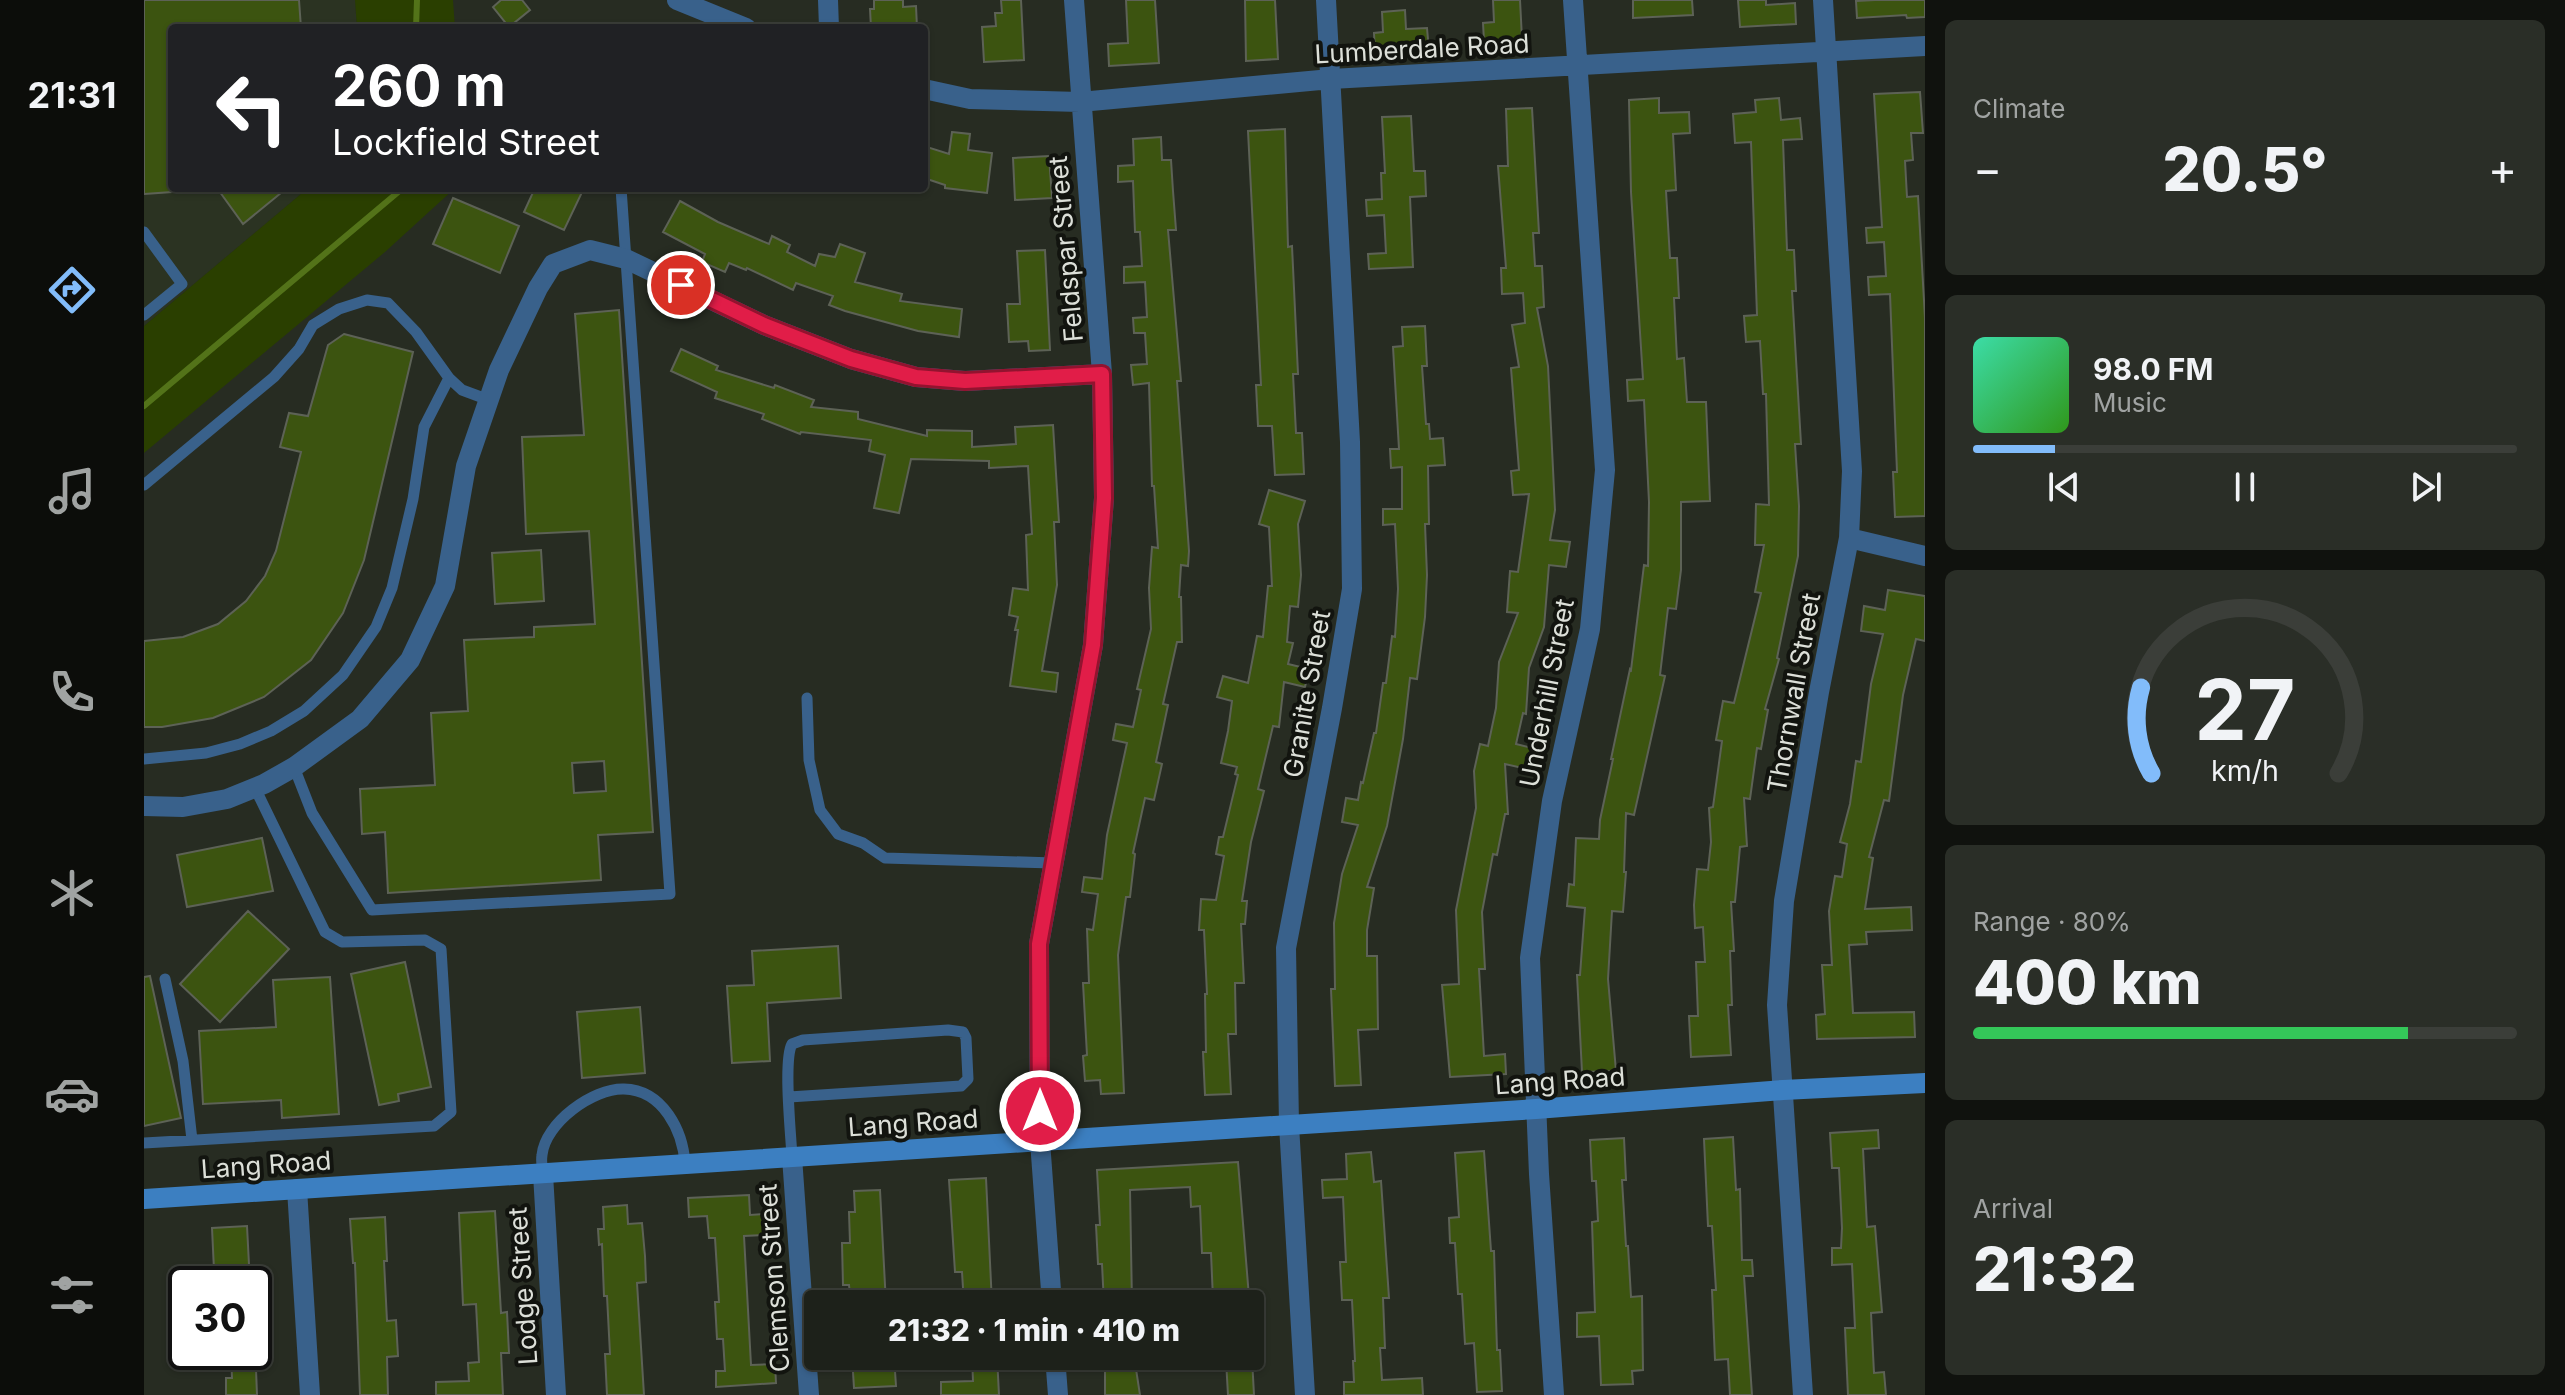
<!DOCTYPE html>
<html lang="en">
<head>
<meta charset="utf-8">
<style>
  body { margin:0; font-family:Inter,sans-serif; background:#2a2e27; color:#f1f3f6; height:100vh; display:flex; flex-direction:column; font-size:30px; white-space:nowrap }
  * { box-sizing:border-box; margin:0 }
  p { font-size:26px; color:#a0a3a2 }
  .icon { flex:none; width:44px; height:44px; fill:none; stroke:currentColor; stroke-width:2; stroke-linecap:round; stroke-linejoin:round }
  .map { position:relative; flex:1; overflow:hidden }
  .sheet { display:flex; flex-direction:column; gap:20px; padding:20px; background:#10120e; width:640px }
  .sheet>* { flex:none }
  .hud { position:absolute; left:24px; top:24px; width:760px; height:168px; border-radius:8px; box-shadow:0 2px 6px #0004,0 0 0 2px #3b3e39; background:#202124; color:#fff; overflow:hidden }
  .speed { position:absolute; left:24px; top:1266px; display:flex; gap:16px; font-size:40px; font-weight:700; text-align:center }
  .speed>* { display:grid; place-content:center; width:104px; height:104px; border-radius:50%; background:#1d211a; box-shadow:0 2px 6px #0004,0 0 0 2px #3b3e39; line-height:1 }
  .speed .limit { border:4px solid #111; border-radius:12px; background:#fff; color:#111 }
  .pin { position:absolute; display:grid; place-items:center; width:68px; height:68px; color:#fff; margin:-34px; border:4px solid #fff; border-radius:50%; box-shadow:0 2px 8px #0007 }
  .me { position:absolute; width:88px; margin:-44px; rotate:0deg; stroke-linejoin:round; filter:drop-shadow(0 0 6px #0008) }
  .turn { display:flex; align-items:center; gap:28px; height:168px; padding:0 32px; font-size:36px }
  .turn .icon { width:104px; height:104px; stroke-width:2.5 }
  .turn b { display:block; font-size:56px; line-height:68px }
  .big { font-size:60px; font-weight:800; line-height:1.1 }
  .sheet .card { flex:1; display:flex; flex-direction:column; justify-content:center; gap:12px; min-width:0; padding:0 28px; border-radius:12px; background:#2a2e27 }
  .sheet .dial { align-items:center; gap:0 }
  .dial svg { height:208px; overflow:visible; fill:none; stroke:#3b3e39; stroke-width:7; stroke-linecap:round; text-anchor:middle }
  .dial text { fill:#f1f3f6; stroke:none }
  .song { display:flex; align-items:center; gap:24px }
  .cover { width:96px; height:96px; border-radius:12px; background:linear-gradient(135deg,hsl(160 70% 55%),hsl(110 70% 35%)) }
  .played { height:8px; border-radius:4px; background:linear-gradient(90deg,#82bcfa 15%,#3b3e39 15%) }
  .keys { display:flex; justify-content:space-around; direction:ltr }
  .heat { display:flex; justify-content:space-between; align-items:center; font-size:44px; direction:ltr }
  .charge { height:12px; border-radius:6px; background:linear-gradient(90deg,#34c759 80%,#3b3e39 0) }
  .trip { position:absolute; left:660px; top:1290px; width:460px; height:80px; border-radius:8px; background:#1d211a; box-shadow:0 2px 6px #0004,0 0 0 2px #3b3e39; font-weight:800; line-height:80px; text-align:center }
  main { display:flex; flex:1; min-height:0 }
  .tabs { display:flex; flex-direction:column; width:144px; justify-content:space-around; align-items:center; background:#0c0d0a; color:#a0a3a2 }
  .tabs .icon { width:56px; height:56px }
  .tabs .active { color:#82bcfa }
  .tabs b { font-size:36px; color:#f1f3f6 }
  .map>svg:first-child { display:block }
  .built { fill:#2b3322 }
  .green { fill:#2a3f00 }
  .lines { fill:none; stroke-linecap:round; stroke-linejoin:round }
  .stream { stroke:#537319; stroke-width:6 }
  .building { fill:#3c5410; stroke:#5d6256; stroke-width:2; fill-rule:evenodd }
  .lane { stroke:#39618b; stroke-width:11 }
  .street { stroke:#39618b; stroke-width:20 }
  .secondary { stroke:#3c7fc1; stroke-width:20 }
  .route-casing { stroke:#92132f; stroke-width:20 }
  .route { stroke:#e11d48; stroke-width:14 }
  .labels { text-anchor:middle; stroke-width:8; stroke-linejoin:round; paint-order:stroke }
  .street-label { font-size:26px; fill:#dcdfd8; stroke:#12140f }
</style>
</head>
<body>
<main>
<nav class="tabs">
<b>21:31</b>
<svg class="icon active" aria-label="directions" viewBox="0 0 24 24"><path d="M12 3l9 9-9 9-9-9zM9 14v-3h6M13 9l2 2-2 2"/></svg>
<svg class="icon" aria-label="music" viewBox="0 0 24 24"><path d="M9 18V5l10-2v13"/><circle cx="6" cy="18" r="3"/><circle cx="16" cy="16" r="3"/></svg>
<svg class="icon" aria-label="phone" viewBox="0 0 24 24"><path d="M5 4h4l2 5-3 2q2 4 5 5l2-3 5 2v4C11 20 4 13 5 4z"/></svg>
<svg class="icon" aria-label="climate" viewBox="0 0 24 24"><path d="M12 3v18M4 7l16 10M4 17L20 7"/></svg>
<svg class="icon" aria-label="car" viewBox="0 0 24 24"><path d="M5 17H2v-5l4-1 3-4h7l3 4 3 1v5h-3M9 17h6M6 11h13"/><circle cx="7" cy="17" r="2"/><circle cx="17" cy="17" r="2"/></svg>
<svg class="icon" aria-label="filters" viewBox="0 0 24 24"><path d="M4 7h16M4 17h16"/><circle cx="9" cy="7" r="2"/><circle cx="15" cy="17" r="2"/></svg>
</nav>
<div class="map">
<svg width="1781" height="1395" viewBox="0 0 1781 1395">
  <rect width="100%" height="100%" fill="#272c22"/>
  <path class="built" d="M0 0H211L213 28H28V188H164L0 326Z"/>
  <path class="green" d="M211 0H309L311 28H213Z
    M164 188 310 189 241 252 0 453V326Z"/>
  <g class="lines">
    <path class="stream" d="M272 28 273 0
      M0 406 259 188"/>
  </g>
  <path class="building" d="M0 0H155L157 28H28V192L0 194Z
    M357 0H378L386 10 365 27 349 7Z
    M730 0H759V7L772 6 773 28H727L726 9H730Z
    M857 0H877L880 60 840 62 838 27 852 26 851 13H858Z
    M982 0H1011L1015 63 965 66 964 44 984 43Z
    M1101 0H1131L1134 59 1102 61Z
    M1349 0H1376L1378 39 1340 41 1339 23 1350 22Z
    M1489 0H1548L1549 15 1489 18Z
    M1594 0H1622V5L1651 3 1652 24 1596 27Z
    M1731 0H1781V17L1763 18 1762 15 1713 18 1712 1Z
    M1261 10 1262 29 1283 28 1285 51 1231 54 1230 33 1239 32 1238 12Z
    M1776 92 1779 133H1767L1769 160 1761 161 1763 197 1774 196 1781 318V516L1751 517 1749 472H1753L1746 294 1725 295 1724 277 1742 276 1740 242 1723 243 1722 228 1738 227 1730 94Z
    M1515 98V113L1545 112 1546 133 1529 134 1532 190 1522 191 1526 258H1533L1535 298H1530L1533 359 1540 358 1543 402H1562L1566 501 1537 502V570L1532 609 1524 608 1516 675 1521 676 1490 815 1482 813 1480 872H1482L1479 912 1468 911 1464 979 1472 1071 1438 1072 1433 975H1436L1441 908 1423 906 1425 884 1430 885 1432 838 1455 839 1456 820 1469 759H1467L1486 669 1487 670 1500 565 1504 566 1505 502 1500 400 1484 401 1483 380 1499 379 1487 192 1485 100Z
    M1635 98 1637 120 1656 118 1658 139 1639 140 1643 250H1650L1652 291H1648L1657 444H1651L1655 506 1654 556 1633 658 1635 659 1621 709 1624 710 1617 749 1613 748 1606 799 1600 798 1603 846 1596 847 1591 902H1587L1590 951H1586L1588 1005H1584L1587 1055 1547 1057 1545 1016H1554L1552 962H1561L1559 927 1551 928 1550 905 1553 869 1564 870 1567 842 1565 808 1569 807 1578 741 1572 740 1579 701 1590 703 1617 593 1611 592 1620 545H1611L1612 504 1625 505 1622 394H1619L1616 341 1602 342 1600 316 1613 315 1607 142 1591 143 1589 114 1612 112 1611 100Z
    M1388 108 1395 233H1389L1391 266H1398L1400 307 1393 308 1404 366 1411 510 1406 540 1426 542 1422 567 1405 565 1400 627 1385 668 1382 714 1379 713 1372 744 1392 749 1387 770 1361 764 1364 814H1361L1353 855 1349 854 1338 912 1341 969H1335L1340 1056 1361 1054 1362 1074 1306 1077 1298 985 1315 984 1312 910 1332 808 1330 771 1336 744 1344 746 1352 708 1355 662 1374 613 1363 612 1366 571 1374 572 1385 494 1369 495 1367 471 1375 470 1367 368 1375 367 1368 325 1381 323 1379 293 1358 294 1357 268H1362L1354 166H1364L1362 109Z
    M1267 116 1270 171H1281L1282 196 1266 197 1269 267 1225 269 1224 254 1242 253 1240 215 1223 216 1222 200 1238 199 1237 173H1241L1238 117Z
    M1141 129 1144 247 1148 246 1154 374H1149L1152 433H1158L1160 474 1131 475 1128 426H1114L1112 385H1117L1104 131Z
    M808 132 826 134 824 150 848 153 843 193 801 188V185L780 178V146L805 154Z
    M1017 137 1018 160H1027L1029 191 1032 230H1024L1037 381H1033L1045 551 1044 566 1037 565 1035 597H1037L1038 642H1033L1019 704 1024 705 1012 762 1018 764 1010 800 1001 798 989 853 991 854 986 897H982L974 955 980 1093 957 1094 956 1080 941 1081 939 1056 943 1055 939 983H945L943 929 949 930 954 894 938 892 940 877 958 879 963 835 983 743 969 740 972 724 989 727 997 690 993 689 1007 629 1005 588 1008 547 1014 548 1010 486H1008L1005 383 989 385 987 365 1003 364 1001 333H990L989 318 1003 317 1001 282 980 283V267L998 266 996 232H991L989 181 974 182V166L990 165 989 139Z
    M905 156 908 198 871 200 869 158Z
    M73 188H143L99 224Z
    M391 188H440L420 230 380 212Z
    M309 198 375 226 356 273 289 244Z
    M536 201 574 222 625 244 628 236 646 245 643 252 671 266 675 254 691 257 696 244 721 253 711 282 758 294 756 301 818 309 815 337 774 331 701 311 685 305 689 296 652 283 649 290 603 268 602 270 585 263 581 272 558 262 561 254 519 232Z
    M901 250 906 350 885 351 884 341 865 342 863 304H876L873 251Z
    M475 310 509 832 454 835 457 880 244 893 241 832 218 834 216 789 291 785 287 713 324 711 320 640 390 637V627L451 624 445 531 382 534 378 437 440 435 431 314ZM460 761 462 791 430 793 428 763Z
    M1281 326 1283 366H1278L1282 424H1285L1286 439 1299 438 1301 465 1284 466 1285 524H1281L1283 575 1281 617 1273 679 1266 678 1259 739 1243 826 1223 887 1230 888 1223 930V956H1233L1234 1029 1214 1030 1217 1085 1191 1086 1187 989H1191L1190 923 1198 874 1214 825 1198 822 1202 798 1214 800 1217 782 1219 783 1230 733H1232L1239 683H1242L1248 636 1251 637 1254 589 1251 524 1239 525V509H1258V467L1247 468 1246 449H1255L1249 347 1259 346 1258 327Z
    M200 334 269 352 220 560 199 613 167 660 120 697 69 718 18 727H0V641L39 637 74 624 102 601 121 576 132 551 157 452 136 447 145 413 164 416 184 345Z
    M537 349 574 366 572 370 630 388 631 385 670 400 667 407 714 412V419L783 436V430L828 431V447L872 444 871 427 909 425 915 522H910L913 585 898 671 914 673 912 692 866 686 874 630H871L874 617 865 615 869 588 884 590 882 535 888 534 884 466 845 468V461L767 459 755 513 730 508 741 455 725 451 727 440 657 432 656 434 618 419 620 414 571 398 573 392 527 371Z
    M1125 490 1161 501 1154 524 1157 575 1154 607 1146 606 1143 642 1149 643 1144 664 1165 669 1161 687 1140 682 1135 727 1129 726 1114 789 1120 791 1107 842 1098 901H1103L1101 924H1097L1100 983H1091L1092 1034H1084L1087 1094 1061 1095 1059 1052H1062L1061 994H1063L1060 930H1055L1057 899 1072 900 1080 856 1072 854 1075 837H1079L1094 775 1091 774 1093 767 1077 763 1084 731 1088 701 1073 697 1079 676 1104 683 1113 636 1119 637 1124 586H1128L1125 527 1115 524Z
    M397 550 400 601 351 604 348 553Z
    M1744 590 1781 596V641L1772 639 1759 695 1745 801 1740 800 1725 857 1729 858 1721 909 1767 907 1768 930 1722 932 1723 944 1705 945 1709 1013 1770 1012 1771 1037 1673 1039 1672 1015 1681 1014 1678 965H1688L1685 911 1691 876 1698 877 1703 844 1696 842 1706 804 1712 761 1717 762 1727 684 1739 634 1717 631 1720 606 1741 610Z
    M118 838 129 891 43 907 33 855Z
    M104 911 145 949 76 1022 36 984Z
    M694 946 697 998 623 1003 626 1061 588 1063 583 986 610 985 608 951Z
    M261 962 287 1087 254 1094 255 1101 235 1105 207 974Z
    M6 976 37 1118 0 1126V977Z
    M186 977 195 1114 138 1118 137 1100 59 1104 55 1031 132 1027 129 980Z
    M496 1007 501 1073 438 1078 433 1012Z
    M1734 1130 1735 1148 1719 1149 1723 1227 1731 1226 1738 1312 1727 1313 1730 1373 1740 1372 1742 1395H1704L1701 1328H1711L1708 1264 1688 1265V1248H1697L1698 1228 1695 1168H1688L1686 1133Z
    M1589 1137 1592 1190 1596 1189 1598 1260H1608L1609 1276H1600L1608 1395H1586L1584 1359 1571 1360 1568 1290H1572L1568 1226H1564L1560 1139Z
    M1480 1138 1482 1180H1478L1482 1246H1484L1487 1297 1498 1296 1499 1370 1488 1371 1489 1384 1457 1385 1455 1336 1433 1337V1313L1451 1312 1448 1222 1454 1221 1452 1181H1448L1446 1140Z
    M1340 1151 1347 1251H1350L1353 1350H1356L1358 1391 1333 1392 1330 1343 1321 1344 1318 1294H1314L1311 1243H1306L1305 1218 1315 1217 1311 1153Z
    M1227 1152 1230 1182 1237 1181 1245 1298H1239L1241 1348H1236L1238 1380 1278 1378 1279 1395H1200V1382H1210L1209 1361H1211L1208 1300H1198L1196 1262H1202L1199 1197 1179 1198 1178 1180 1203 1179 1202 1154Z
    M1094 1162 1105 1297 1069 1299 1067 1253H1058L1056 1206 1047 1207 1046 1187 986 1190 988 1304H960L958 1264H954L952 1225H956L953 1170Z
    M842 1178 848 1304H820L818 1272H811L805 1180Z
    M736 1190 742 1304H707L705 1285H699L698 1243H706L705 1212H711L710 1191Z
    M605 1195 606 1215 620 1214 622 1235 600 1236 607 1365 631 1364 632 1383 572 1387V1371H581L579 1339H573L571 1302H575L571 1238H565L563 1216 545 1217 544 1198Z
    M483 1205 484 1224 498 1223 501 1256 502 1282 493 1283 500 1395H463L461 1354H466L463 1296H460L458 1244 455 1245 454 1229H460L459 1207Z
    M351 1211 357 1313 363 1312 365 1353H357L359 1395H292V1382L325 1381 324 1363 335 1362 332 1304 319 1305 315 1213Z
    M241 1217 243 1261H240L243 1321 252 1320 254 1356 243 1357 244 1395H216L211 1263H209L206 1219Z
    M103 1226 106 1284H78V1270H70L68 1228Z
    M127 1302V1322H110V1303Z
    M87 1352H115L116 1369H112L113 1395H82V1378H88Z
    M708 1356H750L752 1386 710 1388Z
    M828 1356H853L855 1395H797V1382L829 1381Z
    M961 1356H990L996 1395H961Z
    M1108 1358 1110 1395H1084L1082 1360Z"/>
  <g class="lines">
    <path class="lane" d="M0 232 38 284 0 315
      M0 485 130 377 155 349 169 325 195 309 223 300 244 303 272 332 305 378 318 390 345 400
      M663 698 665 760 676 810 694 834 719 843 741 858 910 863
      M0 759 62 753 96 744 127 731 160 711 199 675 232 627 248 588 269 499 280 427 305 378
      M150 767 168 813 228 910 526 894 477 188
      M21 979 39 1061 48 1140
      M645 1097 817 1086 824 1079 822 1038 819 1032 804 1030 659 1040 648 1044C639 1060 647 1135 648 1157
      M0 1143 290 1126 307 1112 297 949 281 940 198 942 181 932 111 788
      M399 1174C398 1168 397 1161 398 1155 401 1123 449 1088 480 1089 519 1090 539 1131 541 1164"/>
    <path class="street" d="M533 0 602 28
      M684 0 685 28
      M780 89 826 99 936 102 1187 79 1781 46
      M1705 538 1781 556
      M0 806 39 807 83 799 120 784 150 767 216 719 266 660 301 586 322 466 355 370 394 288 409 264 446 250 482 259 620 325 707 359 772 377 821 381 958 374
      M648 1157 665 1395
      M399 1174 412 1395
      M153 1189 166 1395
      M908 1304 896 1141 895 944 949 645 960 498 958 374 930 0
      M911 1356 914 1395
      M1161 1395 1145 1125 1142 948 1188 708 1208 589 1206 442 1182 0
      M1410 1395 1395 1174 1386 958 1408 801 1446 629 1461 470 1429 0
      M1659 1395 1633 1005 1640 901 1675 692 1705 538 1708 471 1679 0"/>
    <path class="secondary" d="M0 1199 1392 1109 1639 1090 1781 1083"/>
  </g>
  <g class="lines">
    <defs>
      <path id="route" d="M537 285 620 325 707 359 772 377 821 381 958 374 960 498 949 645 895 944 896 1111"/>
    </defs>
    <use href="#route" class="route-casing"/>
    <use href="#route" class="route"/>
  </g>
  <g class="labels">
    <g class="street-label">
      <text transform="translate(1278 49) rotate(-3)" y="9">Lumberdale Road</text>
      <text transform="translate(922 249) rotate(-95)" y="9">Feldspar Street</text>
      <text transform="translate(1403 693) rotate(-79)" y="9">Underhill Street</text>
      <text transform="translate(1650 693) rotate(-80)" y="9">Thornwall Street</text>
      <text transform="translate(1163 694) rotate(-80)" y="9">Granite Street</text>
      <text transform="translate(1416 1081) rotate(-4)" y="9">Lang Road</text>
      <text transform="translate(769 1123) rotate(-4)" y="9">Lang Road</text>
      <text transform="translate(122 1165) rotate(-4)" y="9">Lang Road</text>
      <text transform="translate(630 1278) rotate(-94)" y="9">Clemson Street</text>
      <text transform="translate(379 1286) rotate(-94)" y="9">Lodge Street</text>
    </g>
  </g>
</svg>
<div class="speed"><div class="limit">30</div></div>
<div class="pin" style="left:537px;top:285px;background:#d93025"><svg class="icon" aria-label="arrive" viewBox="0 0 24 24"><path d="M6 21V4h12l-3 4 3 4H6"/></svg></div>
<svg class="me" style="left:896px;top:1111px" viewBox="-20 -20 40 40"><circle r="17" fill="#e11d48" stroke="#fff" stroke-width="3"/><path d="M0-11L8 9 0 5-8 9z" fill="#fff"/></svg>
<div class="trip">21:32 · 1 min · 410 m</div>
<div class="hud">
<div class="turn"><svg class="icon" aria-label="left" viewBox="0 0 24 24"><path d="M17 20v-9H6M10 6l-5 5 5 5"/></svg><div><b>260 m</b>Lockfield Street</div></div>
</div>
</div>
<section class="sheet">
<div class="card"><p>Climate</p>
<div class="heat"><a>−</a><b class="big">20.5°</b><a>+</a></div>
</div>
<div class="card">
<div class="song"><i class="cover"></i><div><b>98.0 FM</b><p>Music</p></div></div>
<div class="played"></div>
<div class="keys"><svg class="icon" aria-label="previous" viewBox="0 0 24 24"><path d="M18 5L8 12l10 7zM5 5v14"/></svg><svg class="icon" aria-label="pause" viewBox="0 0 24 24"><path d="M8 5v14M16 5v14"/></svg><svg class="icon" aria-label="next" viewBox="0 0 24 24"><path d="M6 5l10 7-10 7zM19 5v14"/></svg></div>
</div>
<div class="card dial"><svg viewBox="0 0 100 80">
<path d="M14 69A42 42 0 1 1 86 69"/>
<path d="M14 69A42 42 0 0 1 10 36" stroke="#82bcfa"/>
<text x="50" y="56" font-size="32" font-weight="700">27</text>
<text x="50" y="72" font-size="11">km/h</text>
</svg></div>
<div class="card"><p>Range · 80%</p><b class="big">400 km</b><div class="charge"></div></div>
<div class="card"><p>Arrival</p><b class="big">21:32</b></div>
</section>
</main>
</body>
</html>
